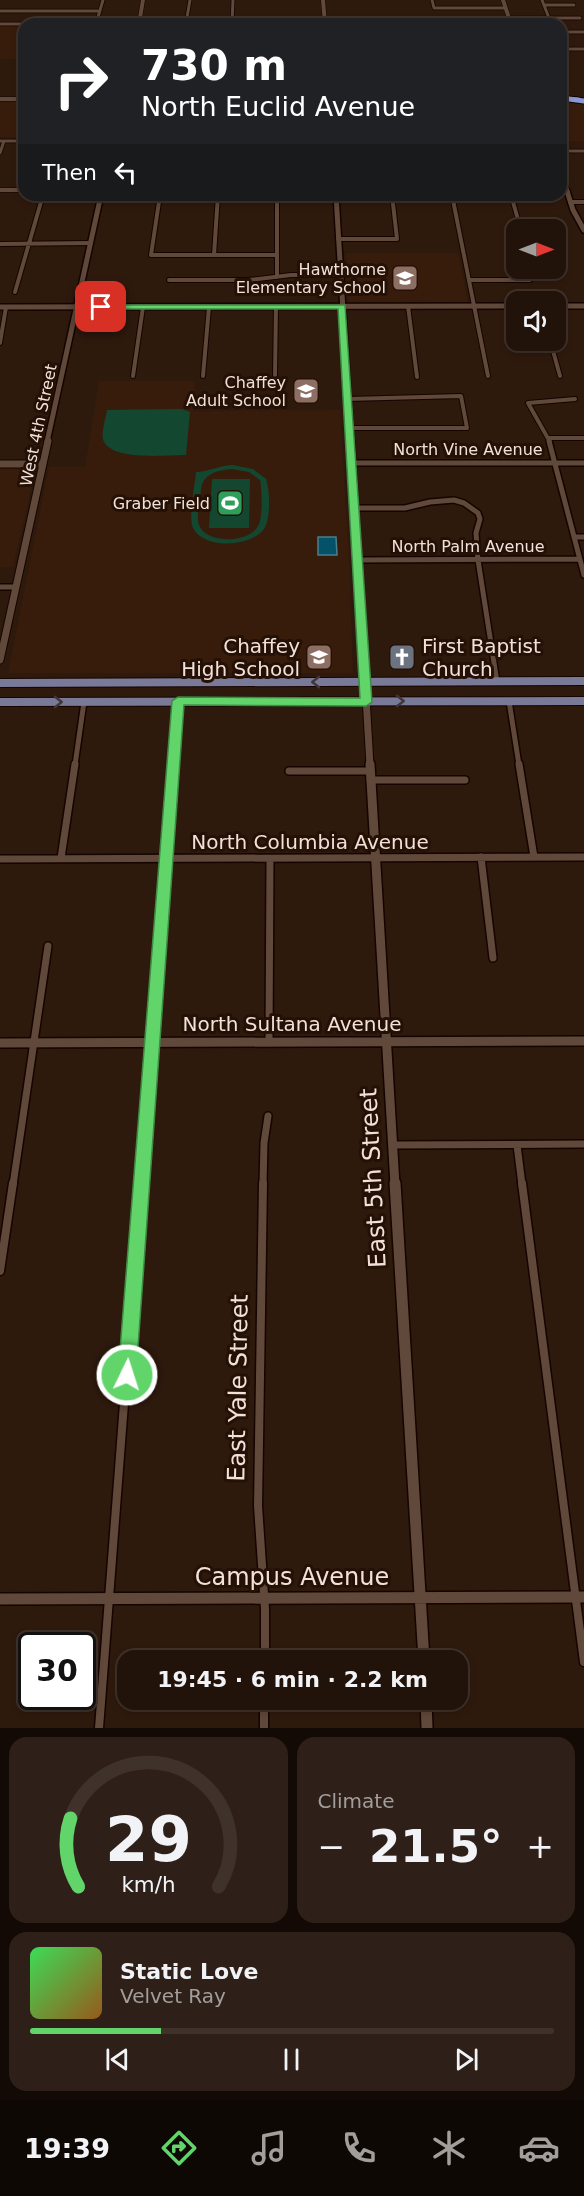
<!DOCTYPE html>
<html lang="en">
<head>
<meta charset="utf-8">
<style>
  body { margin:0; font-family:"DejaVu Sans",sans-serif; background:#2e2018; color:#f1f3f6; height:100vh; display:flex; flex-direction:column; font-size:22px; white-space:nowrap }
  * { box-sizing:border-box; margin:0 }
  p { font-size:20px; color:#a29e9c }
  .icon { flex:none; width:33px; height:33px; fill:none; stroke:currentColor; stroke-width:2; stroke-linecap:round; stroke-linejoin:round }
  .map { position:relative; height:1728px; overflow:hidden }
  .sheet { display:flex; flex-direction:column; gap:9px; padding:9px; background:#130a06; flex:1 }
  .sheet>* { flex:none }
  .guide { position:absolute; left:18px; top:18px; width:549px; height:183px; border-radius:18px; box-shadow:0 3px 9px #0003,0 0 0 2px #3f322b; background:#202124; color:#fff; overflow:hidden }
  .needle { width:39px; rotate:90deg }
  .buttons { position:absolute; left:506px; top:219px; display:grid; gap:12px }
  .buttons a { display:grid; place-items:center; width:60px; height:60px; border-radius:12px; background:#22130a; box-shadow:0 3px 9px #0003,0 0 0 2px #3f322b; font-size:30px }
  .speed { position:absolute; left:18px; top:1632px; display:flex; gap:12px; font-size:30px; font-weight:700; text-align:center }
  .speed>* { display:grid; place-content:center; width:78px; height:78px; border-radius:50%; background:#22130a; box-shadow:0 3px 9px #0003,0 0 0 2px #3f322b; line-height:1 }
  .speed .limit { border:3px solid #111; border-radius:9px; background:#fff; color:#111 }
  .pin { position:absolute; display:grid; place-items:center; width:51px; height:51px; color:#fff; margin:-26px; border-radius:12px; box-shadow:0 3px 9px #0006 }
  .me { position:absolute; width:66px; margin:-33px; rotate:4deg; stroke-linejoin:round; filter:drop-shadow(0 0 4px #0008) }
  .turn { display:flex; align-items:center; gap:21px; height:126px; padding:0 24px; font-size:27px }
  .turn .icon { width:78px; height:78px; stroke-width:2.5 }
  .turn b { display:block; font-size:42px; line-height:51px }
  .then { display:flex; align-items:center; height:57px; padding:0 24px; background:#0003; gap:12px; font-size:22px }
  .big { font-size:45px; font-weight:600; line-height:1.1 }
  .sheet .card { flex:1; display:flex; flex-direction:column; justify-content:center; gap:9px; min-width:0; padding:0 21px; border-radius:18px; background:#2e2018 }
  .sheet .dial { align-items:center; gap:0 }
  .dial svg { height:156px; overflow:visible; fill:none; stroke:#3f322b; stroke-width:7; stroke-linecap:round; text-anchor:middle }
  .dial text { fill:#f1f3f6; stroke:none }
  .song { display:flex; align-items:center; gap:18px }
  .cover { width:72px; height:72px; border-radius:9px; background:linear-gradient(135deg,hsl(130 70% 55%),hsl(30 70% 35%)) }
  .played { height:6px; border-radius:3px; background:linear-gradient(90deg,#61d56a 25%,#3f322b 25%) }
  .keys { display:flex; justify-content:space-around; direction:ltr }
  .heat { display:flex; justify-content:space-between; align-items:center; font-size:33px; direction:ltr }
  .sheet .tiles { flex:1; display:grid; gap:9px; grid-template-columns:1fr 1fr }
  .card:last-child { grid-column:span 2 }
  .trip { position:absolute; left:117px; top:1650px; width:351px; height:60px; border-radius:18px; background:#22130a; box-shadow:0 3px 9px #0003,0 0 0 2px #3f322b; font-weight:600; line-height:60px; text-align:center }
  .dock { display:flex; height:96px; justify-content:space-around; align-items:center; background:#0e0804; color:#a29e9c }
  .dock .icon { width:42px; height:42px }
  .dock .selected { color:#61d56a }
  .dock b { font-size:27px; color:#f1f3f6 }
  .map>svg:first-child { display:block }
  .built { fill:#371c0c }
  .green { fill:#144730; fill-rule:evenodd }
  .water { fill:#045268; stroke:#4b7d8a; stroke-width:1.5 }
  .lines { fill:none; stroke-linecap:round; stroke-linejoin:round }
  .street-far4-casing { stroke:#150400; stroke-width:4.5 }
  .street-far3-casing { stroke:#150400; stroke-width:6 }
  .street-far2-casing { stroke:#150400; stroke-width:8 }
  .street-far1-casing { stroke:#150400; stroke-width:10 }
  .street-casing { stroke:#150400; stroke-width:11 }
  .secondary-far4-casing { stroke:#150400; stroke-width:5 }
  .secondary-far3-casing { stroke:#150400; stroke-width:8 }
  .secondary-far2-casing { stroke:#150400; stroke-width:9 }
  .secondary-far1-casing { stroke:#150400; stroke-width:12 }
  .secondary-casing { stroke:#150400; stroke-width:14 }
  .primary-casing { stroke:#150400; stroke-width:10 }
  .highway-casing { stroke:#150400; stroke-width:7 }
  .street-far4 { stroke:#60483a; stroke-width:3 }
  .street-far3 { stroke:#60483a; stroke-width:4 }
  .street-far2 { stroke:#60483a; stroke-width:5 }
  .street-far1 { stroke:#60483a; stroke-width:7 }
  .street { stroke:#60483a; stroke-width:8 }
  .secondary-far4 { stroke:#60483a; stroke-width:4 }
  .secondary-far3 { stroke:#60483a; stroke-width:5 }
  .secondary-far2 { stroke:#60483a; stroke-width:7 }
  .secondary-far1 { stroke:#60483a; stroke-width:9 }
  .secondary { stroke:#60483a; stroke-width:11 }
  .primary { stroke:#797998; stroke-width:8 }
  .highway { stroke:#8a99d6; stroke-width:5 }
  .oneway { stroke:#423538 }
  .route { fill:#61d56a; stroke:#3f8a45; stroke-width:1.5 }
  .labels { text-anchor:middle; stroke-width:6; stroke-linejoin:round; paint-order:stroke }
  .far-poi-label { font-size:16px; fill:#f0e1d9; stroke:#241005; text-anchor:end }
  .far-street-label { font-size:16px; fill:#f0e1d9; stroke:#241005 }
  .poi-label { font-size:20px; fill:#f0e1d9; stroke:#241005; text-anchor:end }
  .street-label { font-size:20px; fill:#f0e1d9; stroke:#241005 }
  .near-street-label { font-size:24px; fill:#f0e1d9; stroke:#241005 }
</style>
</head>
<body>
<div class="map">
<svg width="584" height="1728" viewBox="0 0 584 1728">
  <rect width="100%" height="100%" fill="#2e190d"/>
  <path class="built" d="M24 25V59H0V26Z
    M0 101H24V137H0Z
    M567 103H584V141H562L561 110H570Z
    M346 253H458L468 302 349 303Z
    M99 381H195L193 411 340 410 349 559 353 673H8L49 467H85Z
    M0 467H36L13 567H0Z"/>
  <path class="green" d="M182 409 190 412 186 455C167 455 115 461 104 442 100 434 106 418 107 410Z
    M232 465 253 469 266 479C270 490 271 519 264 529 251 547 204 550 193 528 188 517 195 485 196 472 207 472 218 466 232 465ZM232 469 249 472 260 480C262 488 263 519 258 526 249 543 209 544 200 527 195 518 200 500 201 490 202 474 218 470 232 469Z
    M212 479H250L249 528H209Z"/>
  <path class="water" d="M318 537H336L337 555H318Z"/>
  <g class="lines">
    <defs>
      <path id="street-far4" d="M432 0 434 8H506
        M542 0 549 18
        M544 5H574
        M0 11H99
        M509 18H580
        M186 23 190 0
        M232 23 233 0
        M0 24H24
        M96 24 103 0
        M561 32H584
        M561 49H584
        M18 99 24 83
        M0 141H24
        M561 151H584
        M0 153 4 141"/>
      <path id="street-far3" d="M160 195 151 255H277
        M277 195V277
        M452 195 488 376
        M511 195 521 230
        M570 202H584
        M338 239H397L392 195
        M0 244 91 243
        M214 255 218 195
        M169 280H249L291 275H340
        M469 280H530L534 277 531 268
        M15 292 43 195
        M408 306 417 377
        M550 340 560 376
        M0 343 6 307
        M133 376 143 307
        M203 376 209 307
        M275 376 276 307
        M348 399 461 396 467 428H350
        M548 438H584
        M550 442 528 403 575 399"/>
      <path id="street-far2" d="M549 441 584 575
        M351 463H584
        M353 508H405L430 502 454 500 464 503 478 513 480 519 476 533 478 560 497 682
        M575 537H584
        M356 560 580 559
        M0 587H16
        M509 701 519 765
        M75 765 84 702
        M173 765 178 701"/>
      <path id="street-far1" d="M519 764 534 857
        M289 771H370
        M370 780H465
        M481 857 493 958
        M61 858 75 764
        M0 859 584 857
        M269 1042 270 859
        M393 1145 584 1144
        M517 1145 522 1185
        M13 1185 48 946
        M141 1185 173 764
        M263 1185 264 1143 268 1116"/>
      <path id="street" d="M263 1183 258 1506 265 1609V1660
        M522 1183 584 1662
        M0 1271 13 1183
        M264 1700V1728
        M99 1728 141 1183"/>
      <path id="secondary-far4" d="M323 0 325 24
        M503 0 511 24
        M139 24 143 0
        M0 99H24
        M561 99H578
        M561 170 568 193
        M0 190H24"/>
      <path id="secondary-far3" d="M567 191 573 210 584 230
        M336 195 351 442
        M555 306H584
        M0 307 516 306
        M47 442 101 195"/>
      <path id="secondary-far2" d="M351 441 370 765
        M0 464H43
        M0 660 48 441"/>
      <path id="secondary-far1" d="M370 764 395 1185
        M0 1043 584 1041"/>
      <path id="secondary" d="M395 1183 424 1660
        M0 1599 584 1597
        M426 1700 427 1728"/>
      <path id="primary" d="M0 683 584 681
        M0 702 584 701"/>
      <path id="highway" d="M569 99 584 101"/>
    </defs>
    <use href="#street-far4" class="street-far4-casing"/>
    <use href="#street-far3" class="street-far3-casing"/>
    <use href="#street-far2" class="street-far2-casing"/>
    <use href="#street-far1" class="street-far1-casing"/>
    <use href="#street" class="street-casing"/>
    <use href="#secondary-far4" class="secondary-far4-casing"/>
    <use href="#secondary-far3" class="secondary-far3-casing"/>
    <use href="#secondary-far2" class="secondary-far2-casing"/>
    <use href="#secondary-far1" class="secondary-far1-casing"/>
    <use href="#secondary" class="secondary-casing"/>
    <use href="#primary" class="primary-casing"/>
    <use href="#highway" class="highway-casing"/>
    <use href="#street-far4" class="street-far4"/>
    <use href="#street-far3" class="street-far3"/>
    <use href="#street-far2" class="street-far2"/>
    <use href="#street-far1" class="street-far1"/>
    <use href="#street" class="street"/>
    <use href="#secondary-far4" class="secondary-far4"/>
    <use href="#secondary-far3" class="secondary-far3"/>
    <use href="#secondary-far2" class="secondary-far2"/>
    <use href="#secondary-far1" class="secondary-far1"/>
    <use href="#secondary" class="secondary"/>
    <use href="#primary" class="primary"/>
    <use href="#highway" class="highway"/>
  </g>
  <defs><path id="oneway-chevron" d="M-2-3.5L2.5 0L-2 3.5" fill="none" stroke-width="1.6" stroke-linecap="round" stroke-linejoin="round" transform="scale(1.5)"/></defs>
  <g class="oneway">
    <use href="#oneway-chevron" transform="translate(316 682) rotate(180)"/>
    <use href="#oneway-chevron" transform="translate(400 701)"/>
    <use href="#oneway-chevron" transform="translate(58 702)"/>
  </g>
  <path class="route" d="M98 305H345L372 702 366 706 184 705 136 1375 133 1382 127 1384 120 1382 118 1375 172 701 178 697 360 698 338 309H98Z"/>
  <defs>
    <symbol id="school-square" viewBox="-11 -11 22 22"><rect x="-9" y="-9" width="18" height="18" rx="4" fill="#8d6e63" stroke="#241005"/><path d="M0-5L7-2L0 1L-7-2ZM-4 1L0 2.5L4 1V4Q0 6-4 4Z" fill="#fff"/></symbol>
    <symbol id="stadium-square" viewBox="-11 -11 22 22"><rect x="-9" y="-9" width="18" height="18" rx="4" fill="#2e9e5b" stroke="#241005"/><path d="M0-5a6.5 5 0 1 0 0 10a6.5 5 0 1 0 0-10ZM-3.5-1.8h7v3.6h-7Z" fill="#fff"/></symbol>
    <symbol id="church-square" viewBox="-11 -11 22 22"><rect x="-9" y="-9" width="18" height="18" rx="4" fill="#6b7280" stroke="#241005"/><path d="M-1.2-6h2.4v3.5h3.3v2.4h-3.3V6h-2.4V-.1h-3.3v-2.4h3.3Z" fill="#fff"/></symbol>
  </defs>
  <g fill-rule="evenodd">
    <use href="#school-square" x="390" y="263" width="30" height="30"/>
    <use href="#school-square" x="291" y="376" width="30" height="30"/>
    <use href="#stadium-square" x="215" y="488" width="30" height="30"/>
    <use href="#school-square" x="304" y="642" width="30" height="30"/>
    <use href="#church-square" x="387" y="642" width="30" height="30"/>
  </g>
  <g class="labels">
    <g class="far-poi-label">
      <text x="386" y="275">Hawthorne<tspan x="386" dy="18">Elementary School</tspan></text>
      <text x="286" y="388">Chaffey<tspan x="286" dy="18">Adult School</tspan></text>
      <text x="210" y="509">Graber Field</text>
    </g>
    <g class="far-street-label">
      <text transform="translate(38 425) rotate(-78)" y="6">West 4th Street</text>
      <text x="468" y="455">North Vine Avenue</text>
      <text x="468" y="552">North Palm Avenue</text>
    </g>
    <g class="poi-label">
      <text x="300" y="653">Chaffey<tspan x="300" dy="23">High School</tspan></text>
      <text x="422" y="653" text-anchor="start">First Baptist<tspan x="422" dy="23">Church</tspan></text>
    </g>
    <g class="street-label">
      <text x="310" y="849">North Columbia Avenue</text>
      <text x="292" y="1031">North Sultana Avenue</text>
    </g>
    <g class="near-street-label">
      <text transform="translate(373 1178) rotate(-93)" y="8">East 5th Street</text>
      <text transform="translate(238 1388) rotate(-89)" y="8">East Yale Street</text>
      <text x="292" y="1585">Campus Avenue</text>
    </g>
  </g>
</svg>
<div class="buttons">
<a><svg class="needle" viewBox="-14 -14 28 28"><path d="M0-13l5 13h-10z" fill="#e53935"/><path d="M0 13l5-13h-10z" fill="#a29e9c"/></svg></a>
<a><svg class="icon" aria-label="sound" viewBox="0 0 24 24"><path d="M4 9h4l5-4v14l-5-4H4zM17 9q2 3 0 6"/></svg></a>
</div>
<div class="speed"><div class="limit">30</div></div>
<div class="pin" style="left:101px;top:307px;background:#d93025"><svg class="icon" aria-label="arrive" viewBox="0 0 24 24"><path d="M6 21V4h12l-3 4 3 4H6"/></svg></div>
<svg class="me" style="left:127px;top:1375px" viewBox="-20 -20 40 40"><circle r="17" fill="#61d56a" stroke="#fff" stroke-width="3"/><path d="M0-11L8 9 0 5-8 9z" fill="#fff"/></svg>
<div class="trip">19:45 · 6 min · 2.2 km</div>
<div class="guide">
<div class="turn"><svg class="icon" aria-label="right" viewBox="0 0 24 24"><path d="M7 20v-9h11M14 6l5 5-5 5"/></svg><div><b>730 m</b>North Euclid Avenue</div></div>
<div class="then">Then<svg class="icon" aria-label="left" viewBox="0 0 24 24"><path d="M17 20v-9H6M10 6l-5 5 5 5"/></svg></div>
</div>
</div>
<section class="sheet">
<div class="tiles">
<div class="card dial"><svg viewBox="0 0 100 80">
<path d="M14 69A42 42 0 1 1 86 69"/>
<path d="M14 69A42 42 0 0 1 10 34" stroke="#61d56a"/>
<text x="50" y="56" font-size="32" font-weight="700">29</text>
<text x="50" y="72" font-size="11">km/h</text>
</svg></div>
<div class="card"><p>Climate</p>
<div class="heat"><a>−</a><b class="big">21.5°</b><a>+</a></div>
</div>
<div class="card">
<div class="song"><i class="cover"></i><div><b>Static Love</b><p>Velvet Ray</p></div></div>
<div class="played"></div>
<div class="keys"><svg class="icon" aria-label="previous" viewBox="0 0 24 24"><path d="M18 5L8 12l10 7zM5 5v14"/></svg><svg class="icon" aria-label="pause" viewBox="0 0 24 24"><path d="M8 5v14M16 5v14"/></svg><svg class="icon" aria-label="next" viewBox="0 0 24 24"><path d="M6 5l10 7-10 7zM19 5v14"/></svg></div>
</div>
</div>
</section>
<nav class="dock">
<b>19:39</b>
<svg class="icon selected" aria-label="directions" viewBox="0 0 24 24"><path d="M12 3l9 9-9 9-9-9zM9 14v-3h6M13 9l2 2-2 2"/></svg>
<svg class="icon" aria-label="music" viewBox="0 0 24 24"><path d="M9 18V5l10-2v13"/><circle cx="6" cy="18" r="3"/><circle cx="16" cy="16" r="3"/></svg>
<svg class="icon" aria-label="phone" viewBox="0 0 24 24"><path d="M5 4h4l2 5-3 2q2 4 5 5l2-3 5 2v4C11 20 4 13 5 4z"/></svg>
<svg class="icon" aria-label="climate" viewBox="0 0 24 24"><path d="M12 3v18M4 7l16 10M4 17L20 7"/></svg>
<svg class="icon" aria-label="car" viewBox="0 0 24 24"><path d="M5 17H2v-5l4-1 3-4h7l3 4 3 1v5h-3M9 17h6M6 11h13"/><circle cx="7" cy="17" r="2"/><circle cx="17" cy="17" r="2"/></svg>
</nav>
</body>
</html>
